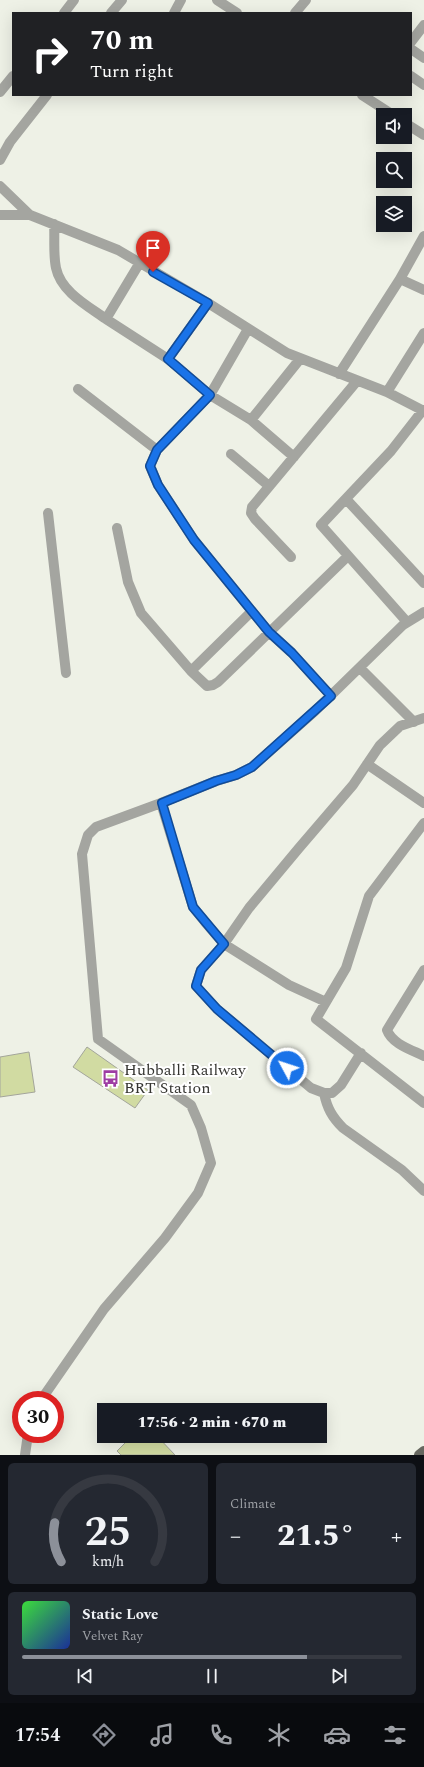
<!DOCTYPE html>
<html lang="en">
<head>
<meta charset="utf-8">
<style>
  body { margin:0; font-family:Spectral,serif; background:#242831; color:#f1f3f6; height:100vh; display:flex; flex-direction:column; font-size:15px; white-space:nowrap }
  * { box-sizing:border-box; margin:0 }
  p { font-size:13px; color:#9ea1a6 }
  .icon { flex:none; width:22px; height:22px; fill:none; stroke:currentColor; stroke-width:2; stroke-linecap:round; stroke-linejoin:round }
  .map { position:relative; height:1455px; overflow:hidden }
  .drawer { display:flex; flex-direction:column; gap:8px; padding:8px; background:#0d0f14; flex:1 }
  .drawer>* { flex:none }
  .hud { position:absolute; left:12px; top:12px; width:400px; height:84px; border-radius:0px; box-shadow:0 4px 16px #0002; background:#202124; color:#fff; overflow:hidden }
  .fabs { position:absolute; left:376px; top:108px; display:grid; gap:8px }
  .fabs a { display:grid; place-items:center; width:36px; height:36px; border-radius:0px; background:#171b24; box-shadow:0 4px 16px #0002; font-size:20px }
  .speed { position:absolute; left:12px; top:1391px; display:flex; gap:8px; font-size:20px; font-weight:700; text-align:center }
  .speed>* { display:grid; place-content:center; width:52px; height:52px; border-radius:50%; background:#171b24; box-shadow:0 4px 16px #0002; line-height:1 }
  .speed .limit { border:6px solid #d22; background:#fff; color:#111 }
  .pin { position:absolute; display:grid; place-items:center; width:34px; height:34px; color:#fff; margin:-41px -17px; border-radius:50% 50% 50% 0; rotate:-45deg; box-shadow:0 0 4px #0007 }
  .pin .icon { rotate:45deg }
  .me { position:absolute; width:44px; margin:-22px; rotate:310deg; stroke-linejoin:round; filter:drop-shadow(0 0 3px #0008) }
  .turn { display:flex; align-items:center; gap:14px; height:84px; padding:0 12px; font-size:18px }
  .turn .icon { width:52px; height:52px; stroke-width:2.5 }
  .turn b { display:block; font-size:28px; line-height:34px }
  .big { font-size:30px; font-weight:800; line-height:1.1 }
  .drawer .widget { flex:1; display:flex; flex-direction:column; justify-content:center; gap:6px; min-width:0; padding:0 14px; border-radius:6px; background:#242831 }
  .drawer .dial { align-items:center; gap:0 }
  .dial svg { height:104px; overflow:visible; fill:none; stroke:#363941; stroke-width:7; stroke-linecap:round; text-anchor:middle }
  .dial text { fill:#f1f3f6; stroke:none }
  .song { display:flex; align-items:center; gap:12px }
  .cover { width:48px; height:48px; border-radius:6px; background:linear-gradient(135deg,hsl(120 70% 55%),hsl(230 70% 35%)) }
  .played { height:4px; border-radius:2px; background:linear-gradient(90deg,#8c9099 75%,#363941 75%) }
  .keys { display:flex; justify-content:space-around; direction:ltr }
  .heat { display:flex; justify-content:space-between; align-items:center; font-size:22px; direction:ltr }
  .drawer .tiles { flex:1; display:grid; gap:8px; grid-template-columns:1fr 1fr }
  .widget:last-child { grid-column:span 2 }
  .trip { position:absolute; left:97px; top:1403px; width:230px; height:40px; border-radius:0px; background:#171b24; box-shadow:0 4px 16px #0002; font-weight:800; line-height:40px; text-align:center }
  .tab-bar { display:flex; height:64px; justify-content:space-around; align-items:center; background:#090b0e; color:#9ea1a6 }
  .tab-bar .icon { width:28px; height:28px }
  .tab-bar .current { color:#8c9099 }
  .tab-bar b { font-size:18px; color:#f1f3f6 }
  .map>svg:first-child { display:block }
  .building { fill:#d1dba2; stroke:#a3a59b }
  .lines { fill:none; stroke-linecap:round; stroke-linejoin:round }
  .minor { stroke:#a4a5a0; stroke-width:10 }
  .major { stroke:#66675f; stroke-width:10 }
  .route-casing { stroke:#114b97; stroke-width:10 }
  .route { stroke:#1a73e8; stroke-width:7 }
  .labels { text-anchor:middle; stroke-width:4; stroke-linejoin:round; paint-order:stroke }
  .poi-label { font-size:16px; fill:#353531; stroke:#fff; text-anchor:start }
</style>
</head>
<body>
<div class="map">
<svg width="424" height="1455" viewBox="0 0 424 1455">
  <rect width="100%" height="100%" fill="#eef1e6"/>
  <path class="building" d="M87 1047 148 1090 135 1108 73 1067Z
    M29 1052 35 1092 0 1097V1057Z
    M132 1436H157L175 1455H121L117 1451Z"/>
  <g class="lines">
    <path class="minor" d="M217 0 237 13
      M64 13 74 0
      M111 13 122 0
      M174 13 181 0
      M295 13 306 0
      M411 42 424 25
      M411 49 424 58
      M411 76 424 85
      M0 92 13 76
      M362 95 393 115
      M405 123 424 135
      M0 160 10 142 47 95
      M0 186 30 215 118 250 208 303 287 353 387 392 424 411
      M0 215H30
      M54 224C55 238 53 254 56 268 61 292 88 306 106 319
      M139 264 106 319 168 359 210 395 251 420 294 457
      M400 279 424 290
      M248 329 210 395 157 450 150 466 158 485 194 540 269 632 292 653 331 696
      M168 359 208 303
      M339 374 400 279 424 236
      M78 389 157 450
      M387 392 424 333
      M251 420 300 359
      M231 454 269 486
      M346 499 424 583
      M48 513 66 673
      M117 528 128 582 141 613 191 671 207 686 213 685 218 682 348 556
      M291 557 255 519 251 513 252 507 357 381
      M407 622 321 525 391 451 423 410
      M360 668 414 722
      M191 671 252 611
      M367 764 424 803
      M161 803 193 907 205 922 224 944 289 985 326 1002
      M424 823 369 896 346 968 316 1019 424 1103
      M424 970 387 1030C392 1044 412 1050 424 1056
      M361 1053 341 1085 332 1093H324L311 1088 217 1009 196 986 201 970 224 944 249 908 299 848 353 785 380 745 400 726 424 718
      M324 1093C327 1108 332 1117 343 1128L402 1170 424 1191
      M41 1400 104 1309 165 1238 198 1193 211 1163 201 1128 191 1105 98 1039 82 854 88 835 96 827 161 803 216 781 236 775 252 767 315 711 403 625 424 612
      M25 1455 28 1434"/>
    <path class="major" d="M419 1455 424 1451"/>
  </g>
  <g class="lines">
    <defs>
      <path id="route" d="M153 272 208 303 168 359 210 395 157 450 150 466 158 485 194 540 269 632 292 653 331 696 252 767 236 775 216 781 162 803 193 907 224 944 201 970 196 986 217 1009 287 1068"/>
    </defs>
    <use href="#route" class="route-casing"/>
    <use href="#route" class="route"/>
  </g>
  <defs>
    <symbol id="bus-bare" viewBox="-9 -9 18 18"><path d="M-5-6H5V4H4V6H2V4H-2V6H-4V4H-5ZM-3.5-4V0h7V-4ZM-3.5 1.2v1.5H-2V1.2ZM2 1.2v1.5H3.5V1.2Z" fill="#9e3ca3" stroke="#fff" stroke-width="2.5" paint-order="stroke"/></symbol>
  </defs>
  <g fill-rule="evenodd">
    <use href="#bus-bare" x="98" y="1066" width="25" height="25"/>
  </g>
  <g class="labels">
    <g class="poi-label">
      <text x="124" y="1075">Hubballi Railway<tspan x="124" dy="18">BRT Station</tspan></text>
    </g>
  </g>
</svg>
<div class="fabs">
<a><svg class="icon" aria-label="sound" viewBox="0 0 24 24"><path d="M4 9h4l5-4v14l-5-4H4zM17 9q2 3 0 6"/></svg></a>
<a><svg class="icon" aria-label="search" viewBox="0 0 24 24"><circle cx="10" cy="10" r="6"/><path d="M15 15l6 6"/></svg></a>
<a><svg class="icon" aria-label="layers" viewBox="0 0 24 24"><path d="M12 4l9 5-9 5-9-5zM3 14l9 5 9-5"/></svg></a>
</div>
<div class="speed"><div class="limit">30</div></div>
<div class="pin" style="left:153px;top:272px;background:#d93025"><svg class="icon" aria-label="arrive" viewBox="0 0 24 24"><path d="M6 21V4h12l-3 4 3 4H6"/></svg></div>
<svg class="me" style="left:287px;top:1068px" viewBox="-20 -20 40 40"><circle r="17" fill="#1a73e8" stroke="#fff" stroke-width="3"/><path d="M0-11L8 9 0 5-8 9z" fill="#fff"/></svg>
<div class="trip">17:56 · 2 min · 670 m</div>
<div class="hud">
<div class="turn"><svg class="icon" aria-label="right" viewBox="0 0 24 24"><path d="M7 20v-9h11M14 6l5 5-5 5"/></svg><div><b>70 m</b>Turn right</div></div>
</div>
</div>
<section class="drawer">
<div class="tiles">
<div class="widget dial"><svg viewBox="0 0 100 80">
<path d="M14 69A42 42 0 1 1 86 69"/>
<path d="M14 69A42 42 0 0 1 9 39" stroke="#8c9099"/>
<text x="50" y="56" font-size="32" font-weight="700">25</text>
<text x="50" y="72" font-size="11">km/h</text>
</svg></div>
<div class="widget"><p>Climate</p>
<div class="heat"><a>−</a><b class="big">21.5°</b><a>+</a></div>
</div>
<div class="widget">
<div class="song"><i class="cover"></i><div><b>Static Love</b><p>Velvet Ray</p></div></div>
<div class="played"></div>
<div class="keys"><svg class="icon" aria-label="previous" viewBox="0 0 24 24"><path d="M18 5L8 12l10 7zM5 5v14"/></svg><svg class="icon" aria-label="pause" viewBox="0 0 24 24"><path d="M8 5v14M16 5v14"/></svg><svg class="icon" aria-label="next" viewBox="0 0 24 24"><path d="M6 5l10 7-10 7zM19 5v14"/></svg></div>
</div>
</div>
</section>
<nav class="tab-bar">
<b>17:54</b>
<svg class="icon current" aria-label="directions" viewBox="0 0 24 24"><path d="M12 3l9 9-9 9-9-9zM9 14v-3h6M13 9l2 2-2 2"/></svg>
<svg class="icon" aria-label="music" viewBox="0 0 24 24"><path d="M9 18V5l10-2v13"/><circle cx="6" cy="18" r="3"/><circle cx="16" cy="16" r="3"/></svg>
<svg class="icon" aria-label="phone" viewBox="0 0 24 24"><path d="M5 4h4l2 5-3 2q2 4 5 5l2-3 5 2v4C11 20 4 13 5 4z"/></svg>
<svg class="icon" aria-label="climate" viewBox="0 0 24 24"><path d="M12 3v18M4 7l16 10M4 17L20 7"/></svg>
<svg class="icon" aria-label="car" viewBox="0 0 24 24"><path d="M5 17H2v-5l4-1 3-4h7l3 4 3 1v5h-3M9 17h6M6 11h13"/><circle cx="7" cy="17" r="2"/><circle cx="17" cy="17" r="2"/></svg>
<svg class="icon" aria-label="filters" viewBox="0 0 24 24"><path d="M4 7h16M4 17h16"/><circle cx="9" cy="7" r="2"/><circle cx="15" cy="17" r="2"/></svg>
</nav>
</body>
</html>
